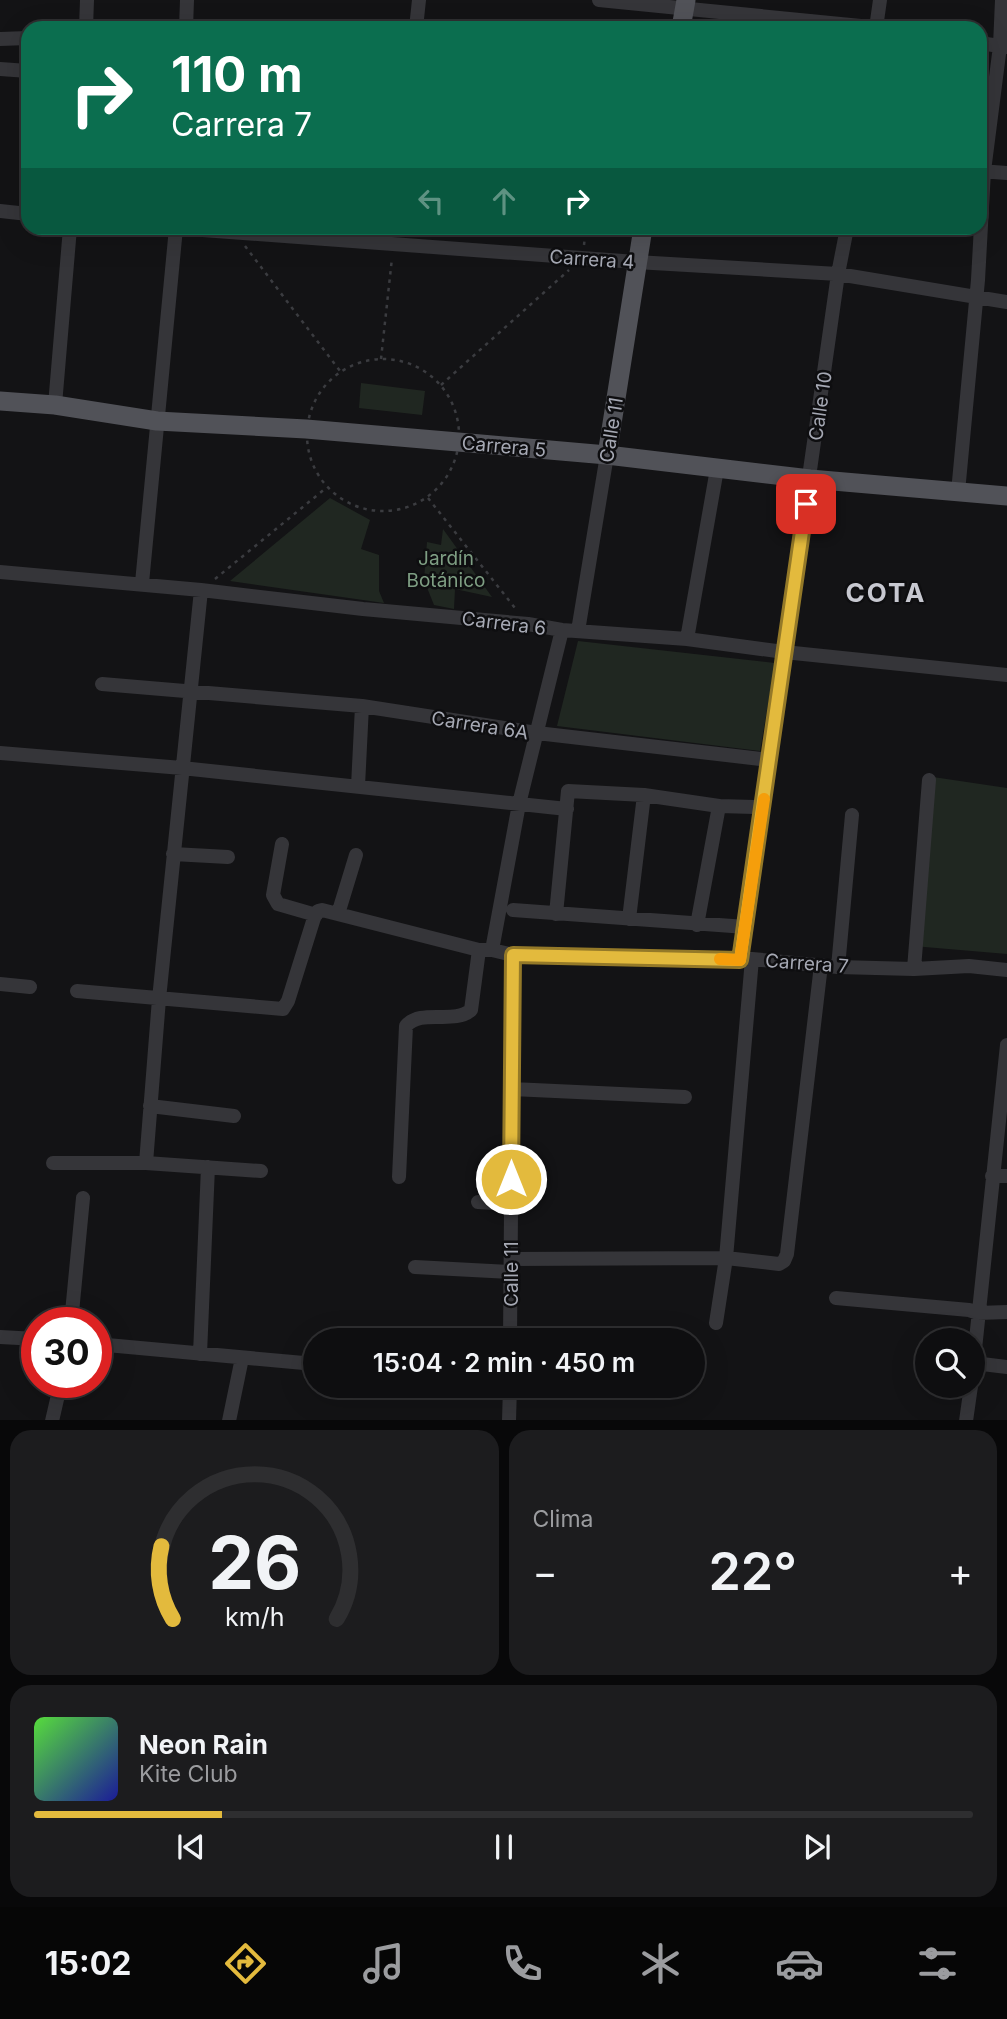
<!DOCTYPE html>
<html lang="es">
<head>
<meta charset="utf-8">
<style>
  body { margin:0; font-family:Inter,sans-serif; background:#1c1c1e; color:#f1f3f6; height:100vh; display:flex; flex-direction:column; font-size:26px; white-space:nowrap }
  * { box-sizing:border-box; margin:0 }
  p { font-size:23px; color:#9b9c9f }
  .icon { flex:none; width:38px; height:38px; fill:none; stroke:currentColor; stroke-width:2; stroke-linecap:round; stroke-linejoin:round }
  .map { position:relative; height:1420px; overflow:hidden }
  .sheet { display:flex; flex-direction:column; gap:10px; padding:10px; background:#080809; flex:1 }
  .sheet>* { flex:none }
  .guide { position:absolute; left:21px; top:21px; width:966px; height:214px; border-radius:21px; box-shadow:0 7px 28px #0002,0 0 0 2px #2e2e30; background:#0b6e4f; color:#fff; overflow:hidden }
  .fabs { position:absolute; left:915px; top:1328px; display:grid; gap:14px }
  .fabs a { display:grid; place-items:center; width:70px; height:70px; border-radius:50%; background:#0e0e10; box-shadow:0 7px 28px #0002,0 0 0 2px #2e2e30; font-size:35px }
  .speed { position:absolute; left:21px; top:1307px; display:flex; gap:14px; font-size:35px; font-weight:700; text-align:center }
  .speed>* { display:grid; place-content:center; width:91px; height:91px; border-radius:50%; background:#0e0e10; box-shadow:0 7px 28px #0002,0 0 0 2px #2e2e30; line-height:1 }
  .speed .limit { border:10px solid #d22; background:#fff; color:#111 }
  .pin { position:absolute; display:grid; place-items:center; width:60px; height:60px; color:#fff; margin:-30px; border-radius:14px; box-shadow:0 4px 10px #0006 }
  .me { position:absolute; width:77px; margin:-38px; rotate:0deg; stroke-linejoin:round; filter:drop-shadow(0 0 5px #0008) }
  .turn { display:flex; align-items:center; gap:24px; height:147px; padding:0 35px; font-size:32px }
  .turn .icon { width:91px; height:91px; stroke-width:2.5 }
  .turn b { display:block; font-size:49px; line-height:60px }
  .lanes { display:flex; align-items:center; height:66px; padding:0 35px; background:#0003; justify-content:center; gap:35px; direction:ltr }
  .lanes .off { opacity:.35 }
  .big { font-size:52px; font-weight:600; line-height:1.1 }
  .sheet .card { flex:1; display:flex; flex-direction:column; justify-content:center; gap:10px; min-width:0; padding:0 24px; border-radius:21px; background:#1c1c1e }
  .sheet .dial { align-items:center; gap:0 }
  .dial svg { height:182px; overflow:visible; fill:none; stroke:#2e2e30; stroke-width:7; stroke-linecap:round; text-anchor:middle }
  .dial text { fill:#f1f3f6; stroke:none }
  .song { display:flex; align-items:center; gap:21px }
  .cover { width:84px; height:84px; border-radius:10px; background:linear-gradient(135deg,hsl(110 70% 55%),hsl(240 70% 35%)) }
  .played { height:7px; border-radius:4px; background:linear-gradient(90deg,#e3ba3d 20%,#2e2e30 20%) }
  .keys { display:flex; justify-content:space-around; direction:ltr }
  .heat { display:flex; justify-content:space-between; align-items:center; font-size:38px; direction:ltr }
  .sheet .tiles { flex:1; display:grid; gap:10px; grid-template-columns:1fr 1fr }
  .card:last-child { grid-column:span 2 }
  .trip { position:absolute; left:303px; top:1328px; width:402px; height:70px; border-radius:35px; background:#0e0e10; box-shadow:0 7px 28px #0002,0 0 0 2px #2e2e30; font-weight:600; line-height:70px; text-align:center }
  .dock { display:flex; height:112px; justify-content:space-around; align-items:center; background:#060606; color:#9b9c9f }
  .dock .icon { width:49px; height:49px }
  .dock .current { color:#e3ba3d }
  .dock b { font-size:32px; color:#f1f3f6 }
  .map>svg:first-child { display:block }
  .green { fill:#202721 }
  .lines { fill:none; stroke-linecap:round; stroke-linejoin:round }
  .path { stroke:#3b3c40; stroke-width:2.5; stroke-dasharray:3.5 5; stroke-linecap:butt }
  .minor { stroke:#353539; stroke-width:14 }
  .major { stroke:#515258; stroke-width:19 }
  .route-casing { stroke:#947928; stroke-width:18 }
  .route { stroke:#e3ba3d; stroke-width:12 }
  .slow { stroke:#f59e0b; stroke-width:12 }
  .labels { text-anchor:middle; stroke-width:5; stroke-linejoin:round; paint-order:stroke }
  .street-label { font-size:19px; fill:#a6a9b4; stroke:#0e0e10 }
  .park-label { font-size:19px; fill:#7e9e83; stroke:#0e0e10 }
  .district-label { font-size:26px; font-weight:bold; letter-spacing:2px; fill:#c7c8d0; stroke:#0e0e10 }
</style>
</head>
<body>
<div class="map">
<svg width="1007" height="1421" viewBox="0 0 1007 1421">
  <rect width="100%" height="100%" fill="#131315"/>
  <path class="green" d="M361 383 425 391 422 415 359 408Z
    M330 498 370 520 361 549 379 555V591L384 603 230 581Z
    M443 529 492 597 455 589 454 609 434 605 424 580 427 542 441 545Z
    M578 641 775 663 760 751 557 726Z
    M933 777 1007 788V954L913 946Z"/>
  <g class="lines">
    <path class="path" d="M584 245 586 228
      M245 246 340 371
      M381 359 392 258
      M307 435a76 76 0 1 1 152 0a76 76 0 1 1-152 0Z
      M441 385 569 270
      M428 498 515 608
      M215 579 326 488"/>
    <path class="minor" d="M599 0 881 28
      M86 28 87 0
      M186 28 187 0
      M416 28 419 0
      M876 28 880 0
      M0 39 28 38
      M980 43 1006 47
      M0 69 28 71
      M980 171 1007 173
      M0 211 28 214
      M176 228 636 262 838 274 1007 302
      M55 405 70 228
      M958 492 978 280 984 171 1000 46 1002 0
      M0 572 201 590 363 609 528 624 562 630 687 639 784 652 1007 675
      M142 583 176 228
      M578 631 607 455
      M687 639 717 469
      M102 684 362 706 537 733 769 760
      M0 753 182 768 567 809
      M358 786 362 706
      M282 844 273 895 278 904 316 915
      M173 854 228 857
      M513 910 746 927
      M338 914 356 855
      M556 914 568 791 644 795 719 806 754 807 762 811
      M629 919 644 795
      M697 925 719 806
      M492 950 519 804 562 630
      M740 960 838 274 847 228
      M838 967 852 815
      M914 969 929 780
      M0 984 30 987
      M77 991 283 1009 288 1001 314 918 318 911 322 910 479 950H492L513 955 752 959 838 967 914 969 969 966 1007 970
      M512 1089 685 1097
      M150 1106 234 1116
      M53 1163H146L261 1171
      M146 1163 159 999 201 590
      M992 1176H1007
      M399 1177 406 1026C421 1008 454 1025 471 1010L479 950
      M478 1202 511 1204
      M511 1259 726 1258 779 1264 784 1261 787 1254 821 965
      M415 1267 511 1272
      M836 1298 969 1310 978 1313 1007 1312
      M71 1323 83 1198
      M716 1323 726 1258 752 959
      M0 1337 37 1339
      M510 1340 513 955
      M96 1344 315 1364
      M200 1354 208 1167
      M974 1363 1007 1367
      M973 1368 1007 1045
      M52 1421 61 1382
      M229 1421 242 1358
      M509 1421 510 1386
      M966 1421 971 1386"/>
    <path class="major" d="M681 28 686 0
      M0 401 55 405 157 421 306 429 458 442 607 455 810 479 1007 496
      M607 455 643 228"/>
  </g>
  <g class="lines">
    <defs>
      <path id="route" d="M511 1179 513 955 740 960 806 504"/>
    </defs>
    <use href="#route" class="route-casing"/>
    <use href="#route" class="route"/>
    <path class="slow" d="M720 959 740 960 764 799"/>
  </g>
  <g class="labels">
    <g class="street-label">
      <text transform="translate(592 259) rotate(4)" y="7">Carrera 4</text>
      <text transform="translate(820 406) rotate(-82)" y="7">Calle 10</text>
      <text transform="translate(611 430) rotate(-81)" y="7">Calle 11</text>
      <text transform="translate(504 446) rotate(5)" y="7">Carrera 5</text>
      <text transform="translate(504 623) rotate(7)" y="7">Carrera 6</text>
      <text transform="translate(480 725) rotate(9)" y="7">Carrera 6A</text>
      <text transform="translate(807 963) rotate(4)" y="7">Carrera 7</text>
      <text transform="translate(511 1274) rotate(-90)" y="7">Calle 11</text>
    </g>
    <g class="park-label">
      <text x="446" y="565">Jardín<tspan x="446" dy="22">Botánico</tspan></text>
    </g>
    <g class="district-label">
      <text x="886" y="602">COTA</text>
    </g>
  </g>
</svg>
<div class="fabs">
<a><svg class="icon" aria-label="search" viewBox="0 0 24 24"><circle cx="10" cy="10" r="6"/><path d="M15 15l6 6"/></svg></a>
</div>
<div class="speed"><div class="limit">30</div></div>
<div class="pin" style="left:806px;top:504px;background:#d93025"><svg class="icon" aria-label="arrive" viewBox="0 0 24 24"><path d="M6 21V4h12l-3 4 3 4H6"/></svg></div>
<svg class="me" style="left:511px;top:1179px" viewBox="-20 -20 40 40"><circle r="17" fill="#e3ba3d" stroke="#fff" stroke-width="3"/><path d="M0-11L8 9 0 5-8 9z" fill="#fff"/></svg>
<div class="trip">15:04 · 2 min · 450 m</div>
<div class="guide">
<div class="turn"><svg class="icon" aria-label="right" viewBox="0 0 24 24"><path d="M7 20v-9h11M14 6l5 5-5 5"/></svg><div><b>110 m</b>Carrera 7</div></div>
<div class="lanes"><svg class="icon off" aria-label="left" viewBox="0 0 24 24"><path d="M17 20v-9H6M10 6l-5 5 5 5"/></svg><svg class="icon off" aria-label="ahead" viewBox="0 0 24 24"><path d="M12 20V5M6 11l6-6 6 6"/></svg><svg class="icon" aria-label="right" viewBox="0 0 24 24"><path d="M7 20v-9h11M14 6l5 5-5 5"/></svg></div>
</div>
</div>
<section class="sheet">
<div class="tiles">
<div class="card dial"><svg viewBox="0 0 100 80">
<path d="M14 69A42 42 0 1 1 86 69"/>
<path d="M14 69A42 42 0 0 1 9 37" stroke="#e3ba3d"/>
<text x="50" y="56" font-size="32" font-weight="700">26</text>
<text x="50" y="72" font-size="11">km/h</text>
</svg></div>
<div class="card"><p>Clima</p>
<div class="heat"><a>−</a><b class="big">22°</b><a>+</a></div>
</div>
<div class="card">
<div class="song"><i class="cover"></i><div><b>Neon Rain</b><p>Kite Club</p></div></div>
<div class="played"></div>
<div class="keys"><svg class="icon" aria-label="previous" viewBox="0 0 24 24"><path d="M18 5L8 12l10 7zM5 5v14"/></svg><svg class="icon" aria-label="pause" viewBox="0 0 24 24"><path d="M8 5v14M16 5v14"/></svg><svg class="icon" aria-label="next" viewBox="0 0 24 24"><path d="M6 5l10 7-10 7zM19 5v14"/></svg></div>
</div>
</div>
</section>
<nav class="dock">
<b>15:02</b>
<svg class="icon current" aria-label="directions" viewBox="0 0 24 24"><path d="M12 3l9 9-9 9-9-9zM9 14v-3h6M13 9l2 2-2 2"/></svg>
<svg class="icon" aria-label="music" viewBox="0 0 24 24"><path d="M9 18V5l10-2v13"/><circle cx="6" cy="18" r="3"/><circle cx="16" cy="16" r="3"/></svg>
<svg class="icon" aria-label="phone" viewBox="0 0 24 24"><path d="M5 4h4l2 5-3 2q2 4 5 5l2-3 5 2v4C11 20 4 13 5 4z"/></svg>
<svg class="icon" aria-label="climate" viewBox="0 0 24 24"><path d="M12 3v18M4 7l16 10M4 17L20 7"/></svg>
<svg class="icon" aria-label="car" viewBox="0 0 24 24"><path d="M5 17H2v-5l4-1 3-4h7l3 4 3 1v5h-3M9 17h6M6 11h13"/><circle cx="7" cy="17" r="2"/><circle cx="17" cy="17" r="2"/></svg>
<svg class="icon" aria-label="filters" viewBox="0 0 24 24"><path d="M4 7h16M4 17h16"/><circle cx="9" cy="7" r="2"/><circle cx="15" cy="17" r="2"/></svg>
</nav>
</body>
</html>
